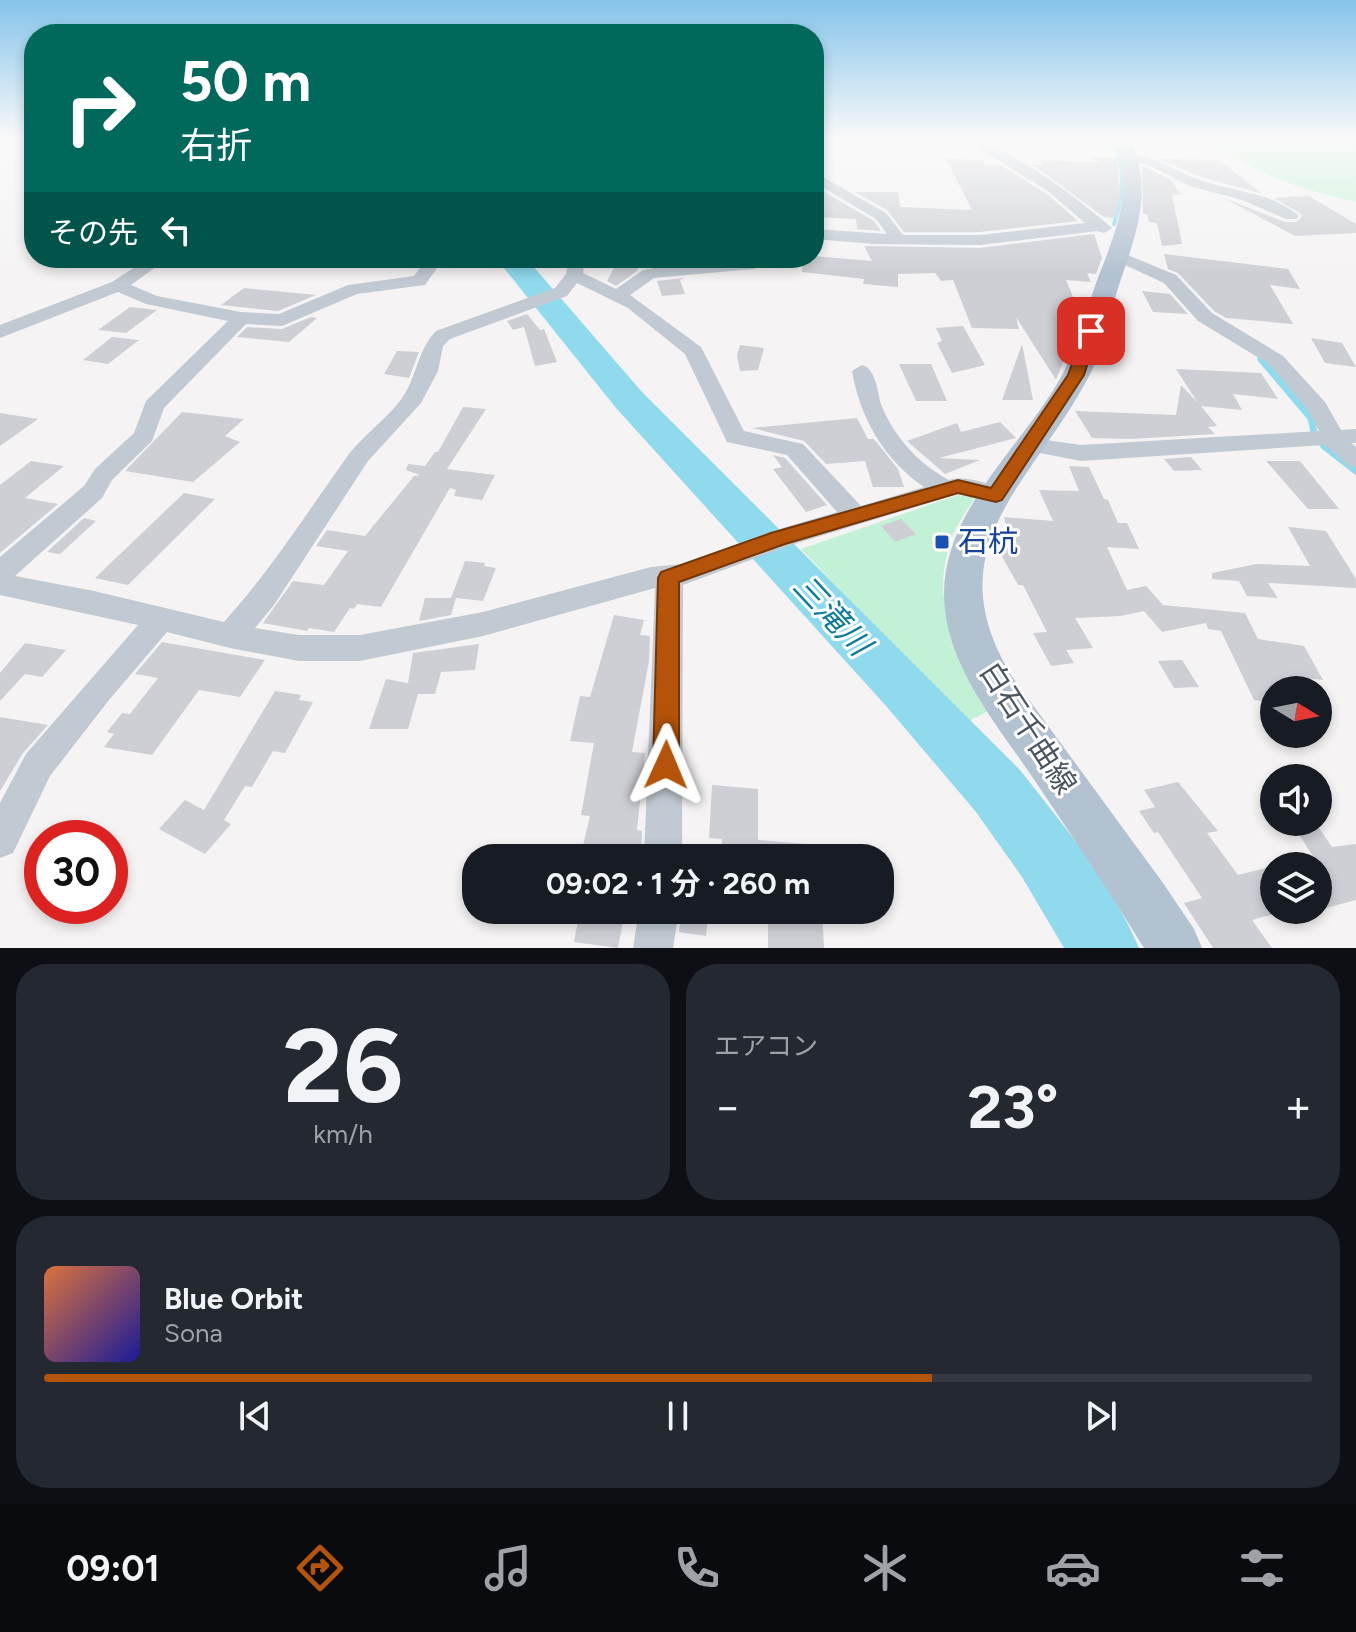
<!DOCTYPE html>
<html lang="ja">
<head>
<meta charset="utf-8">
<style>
  body { margin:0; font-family:Figtree,"Noto Sans JP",sans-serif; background:#242831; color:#f1f3f6; height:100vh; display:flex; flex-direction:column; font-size:30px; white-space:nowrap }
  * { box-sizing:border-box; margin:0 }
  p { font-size:26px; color:#9ea1a6 }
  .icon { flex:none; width:44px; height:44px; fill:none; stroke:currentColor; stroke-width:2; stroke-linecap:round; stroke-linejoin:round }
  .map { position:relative; height:948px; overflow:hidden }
  .details { display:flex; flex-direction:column; gap:16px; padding:16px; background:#0d0f14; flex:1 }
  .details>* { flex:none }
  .top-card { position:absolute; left:24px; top:24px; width:800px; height:244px; border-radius:32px; box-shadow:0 4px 12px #0003; background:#00695c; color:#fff; overflow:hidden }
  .needle { width:52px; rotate:100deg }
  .fabs { position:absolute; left:1260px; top:676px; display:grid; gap:16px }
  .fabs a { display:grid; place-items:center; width:72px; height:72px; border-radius:50%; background:#171b24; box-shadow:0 4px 12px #0003; font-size:40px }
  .speed { position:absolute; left:24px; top:820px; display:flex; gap:16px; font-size:40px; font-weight:700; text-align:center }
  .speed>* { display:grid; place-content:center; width:104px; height:104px; border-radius:50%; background:#171b24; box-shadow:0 4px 12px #0003; line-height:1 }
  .speed .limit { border:12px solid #d22; background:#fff; color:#111 }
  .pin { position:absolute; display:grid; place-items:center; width:68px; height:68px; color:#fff; margin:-34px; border-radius:16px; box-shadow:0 4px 12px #0006 }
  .me { position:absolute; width:88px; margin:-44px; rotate:1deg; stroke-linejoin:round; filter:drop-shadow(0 0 6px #0008) }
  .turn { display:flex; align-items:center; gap:28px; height:168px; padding:0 24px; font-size:36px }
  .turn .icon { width:104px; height:104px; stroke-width:2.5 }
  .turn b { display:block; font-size:56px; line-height:68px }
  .then { display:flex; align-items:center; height:76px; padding:0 24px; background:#0003; gap:16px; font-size:30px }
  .big { font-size:60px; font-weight:700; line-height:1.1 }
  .details .tile { flex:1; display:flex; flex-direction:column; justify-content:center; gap:12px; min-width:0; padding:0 28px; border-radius:32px; background:#242831 }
  .details .dial { align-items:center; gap:0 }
  .dial b { font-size:104px; line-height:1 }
  .song { display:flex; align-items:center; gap:24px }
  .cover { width:96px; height:96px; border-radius:12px; background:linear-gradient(135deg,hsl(20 70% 55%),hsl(240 70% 35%)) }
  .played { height:8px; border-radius:4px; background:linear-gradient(90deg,#b45309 70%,#363941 70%) }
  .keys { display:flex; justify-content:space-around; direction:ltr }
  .heat { display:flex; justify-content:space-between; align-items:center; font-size:44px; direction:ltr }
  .details .tiles { flex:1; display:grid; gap:16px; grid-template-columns:1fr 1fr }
  .tile:last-child { grid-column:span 2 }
  .trip { position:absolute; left:462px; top:844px; width:432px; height:80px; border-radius:32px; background:#171b24; box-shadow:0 4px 12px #0003; font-weight:700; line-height:80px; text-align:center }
  .dock { display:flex; height:128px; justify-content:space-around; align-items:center; background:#090b0e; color:#9ea1a6 }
  .dock .icon { width:56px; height:56px }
  .dock .current { color:#b45309 }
  .dock b { font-size:36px; color:#f1f3f6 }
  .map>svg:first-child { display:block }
  .green { fill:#c3f1d5 }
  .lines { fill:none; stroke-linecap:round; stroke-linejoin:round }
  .stream-far1 { stroke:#90daee; stroke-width:4 }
  .stream { stroke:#90daee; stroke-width:7 }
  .river { fill:#90daee; fill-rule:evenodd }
  .building { fill:#cdcfd5 }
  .minor { fill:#c1cad2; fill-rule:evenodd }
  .major { fill:#b3c2d1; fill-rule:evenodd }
  .route { fill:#b45309; stroke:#753606; stroke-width:2 }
  .transit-dot { fill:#1a4fb4; stroke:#fff; stroke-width:3 }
  .labels { text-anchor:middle; stroke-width:6; stroke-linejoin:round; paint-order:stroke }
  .transit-label { font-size:30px; fill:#164399; stroke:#fff; text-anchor:start }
  .street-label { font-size:30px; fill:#4a5661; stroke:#fff }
  .water-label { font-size:32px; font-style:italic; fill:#0c7c9b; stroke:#fff }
</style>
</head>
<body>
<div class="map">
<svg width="1356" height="948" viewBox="0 0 1356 948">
  <rect width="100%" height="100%" fill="#f5f3f3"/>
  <path class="green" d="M1220 141H1356V202C1298 188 1264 178 1215 144Z
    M958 495 975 497C967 511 956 525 951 540 928 610 960 651 992 709L967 722 801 549Z"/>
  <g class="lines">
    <path class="stream-far1" d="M1112 141C1127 169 1123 195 1114 224"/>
    <path class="stream" d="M1261 359 1311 418 1314 432 1324 446 1356 471"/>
    <path class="river" d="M496 258H526L642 392 1020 770C1063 825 1112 883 1139 948H1064L1022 877 976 812 887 707 616 408Z"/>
  </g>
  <path class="building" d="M1091 157 1117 158 1120 192 1117 212 1113 218 1104 217 1033 165H1043L1039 160 1100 162Z
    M946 159 982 160 985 165H1000L1047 194 1078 221 980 232H904L887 210 855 192H898L900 207 972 210Z
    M1159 159 1219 160 1263 194 1201 177Z
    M1142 166 1170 179 1181 195 1172 194 1182 244 1162 246 1157 223 1149 222 1147 214H1143Z
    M814 186 874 221 881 231 857 229 856 219 814 217Z
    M1309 196 1356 224V233L1295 236 1224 198 1285 222H1296L1301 218V214L1274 198Z
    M1094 234 1102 258 1096 274 1087 273 1091 282 1066 280 1081 316 1056 380 1016 317 1019 329 972 328 953 280 941 281 935 273 898 274V287L863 284 864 279 802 272 803 258 814 256 872 261 864 246 980 248Z
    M1164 254 1288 269 1300 289 1270 285 1293 324 1226 318 1214 311 1178 273 1168 269Z
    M619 258H642L637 271 616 286 607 281Z
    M684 278 680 280 685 294 662 296 657 281Z
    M244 288 316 295 278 311 221 305Z
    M1142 291 1170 294 1188 314 1153 312Z
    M130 307 157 310 126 333 98 330Z
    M527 314 540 330 544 329 557 362 535 366 524 327 513 330 507 321Z
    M311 317 317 318 289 342 237 337 247 327 282 329Z
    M963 326 985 365 952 373 937 343 942 341 936 328Z
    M112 337 139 340 108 364 83 360Z
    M1311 338 1342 343 1356 367 1325 363Z
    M1022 344 1033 400H1002Z
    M740 345 764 348 758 370 740 371 737 355Z
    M397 351 419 352 409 378 384 374Z
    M899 364H931L947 401H916Z
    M1176 369 1261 373 1278 399 1233 394 1242 410 1201 406 1217 426 1208 427 1215 434 1131 439 1092 438 1075 411 1176 415 1181 385 1198 403Z
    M463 407 486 409 447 469 495 475 482 500 454 496 456 490 450 488 381 607 357 604 354 609 350 608 334 632 309 628 307 631 263 623 293 581 324 585 348 551 316 546 327 530 365 536 414 476 420 475 406 470 408 464 425 466 435 452H438Z
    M182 412 244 419 225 436 240 442 193 482 125 471Z
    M0 413 38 419 0 446Z
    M857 418 868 439H874L898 469 904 487H873L865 461 826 464 804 441 752 428Z
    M1000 422 1016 438 939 458 980 460 945 474 907 441 957 423 961 432Z
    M773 455 785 458 827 505 806 512 773 469 782 467Z
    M1191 457 1202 470 1174 471 1164 459Z
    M31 461 64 466 25 498 58 504 0 553V485Z
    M1266 461H1300L1339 509H1308Z
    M1069 466 1089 467 1104 499 1108 500 1118 523H1127L1139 549 1107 547 1127 590 1146 586 1163 605 1245 613 1258 639 1304 646 1323 680 1286 676 1294 690H1274V703L1254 700 1221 631 1208 629 1206 623 1162 632 1144 611 1121 616 1075 618 1093 648 1066 650 1074 663 1051 666 1033 633 1047 632 1023 585H1018L1000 553 996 535 999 529H1007L1004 517 1053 521 1039 490 1079 491Z
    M184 493 215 499 128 585 95 578Z
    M84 518 96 521 60 554 47 552Z
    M901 519 916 534 895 542 881 526Z
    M1288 527 1326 531 1356 579V588L1268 583 1278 598 1247 596 1239 581 1212 579V573L1257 564 1310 566Z
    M465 561 485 563 484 566 496 568 483 601 456 598 451 615 419 621 425 598H451Z
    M614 615 644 620 640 635 650 636 649 661 632 752 645 753 637 830 642 831 641 850H636L635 858H580L590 816 581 815 594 743 570 741 580 696 590 697Z
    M162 642 265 660 240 697 199 690 152 755 104 747 114 734 107 732 122 713 130 714 158 678 135 674Z
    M25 643 66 650 42 677 25 674 0 701V673Z
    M479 644 475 670 441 672 435 694H418L408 729H369L386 679 408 683 413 653Z
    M1182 660 1199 687 1174 688 1158 661Z
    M275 691 301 695 299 700 313 702 285 753 273 751 252 787 245 786 224 820 231 824 205 854 159 829 185 800 204 810Z
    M0 717 48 725 23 753 0 791Z
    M1178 782 1218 831 1207 833 1238 875 1274 866V914L1252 920 1272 948H1213L1184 903 1202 898 1158 832 1154 833 1139 811 1155 807 1144 790Z
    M712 785 758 789V840L806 844V858H721L722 839 709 838Z
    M1291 822H1315L1332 847 1356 844V900L1318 910V864Z
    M580 910H625L618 948 574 942Z
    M682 910H709L706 936 679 932Z
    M768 910H822L824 948H768Z"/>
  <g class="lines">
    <path class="minor" d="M968 141C1004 141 1084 203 1112 228L1104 233 1097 231 980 245 874 244 814 239V229L887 234 876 219 814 182V172L886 213 903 235H980L1085 223 1049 192Z
      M1060 141H1129L1130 143 1124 147 1066 145Z
      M1131 153C1157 158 1176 171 1200 180 1231 191 1274 193 1299 216L1296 219H1286L1242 200 1190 186 1146 164 1126 160V154Z
      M1118 251 1176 275 1212 313 1283 356 1325 402 1341 430 1356 429V443H1351L1356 447V468L1348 465 1325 445 1081 461 1024 450 1021 445 1024 440 1032 438 1081 445 1319 431 1308 410 1269 364 1198 321 1164 283 1112 259 1110 256 1112 253Z
      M149 258H168L131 285 157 296 241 312 279 314 348 285 414 276 427 258H444L425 285 357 294 282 326 246 324 164 408 152 441 112 480 102 498 15 576 94 591 224 622C271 570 308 511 349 454 364 435 385 420 400 401 417 379 417 350 436 331L555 288 566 274 569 258H585L583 273 616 289 643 270 659 267 776 258 754 269 654 278 630 295 701 347 744 431 803 444 861 506 924 487C884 460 860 418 852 371L862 365C877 369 877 394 882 407 896 439 919 464 949 480 966 475 988 484 1005 489L1008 495 1005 501 996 504 958 494 791 545 683 585 682 858H644L655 588 483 636 360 661H299L230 648 167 632 109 700 50 776 13 853 0 858V803L26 754 138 625 0 595V557L84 486 95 469 134 433 146 401 228 321 146 304 118 292 0 338V325L112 282ZM577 283 628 308 685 354 727 442 787 455 837 512 773 531 682 564 651 567 483 612 360 635H299L255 628 274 605 368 461 421 403 438 371 443 346 450 339 567 296Z
      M639 910H679L673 948H633Z"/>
    <path class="major" d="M1115 141H1131C1152 189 1138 229 1122 276 1110 310 1105 348 1087 380 1029 487 933 549 1013 678L1163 883 1194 929 1202 948H1144C1109 891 1072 836 1035 781 1001 730 952 673 945 610 934 517 1020 451 1061 377 1079 345 1086 309 1099 275 1117 229 1134 189 1115 141Z"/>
  </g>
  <linearGradient id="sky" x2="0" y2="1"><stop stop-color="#85c3ea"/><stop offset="0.51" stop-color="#fafafa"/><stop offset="1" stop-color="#fafafa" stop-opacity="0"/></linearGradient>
  <rect width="1356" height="274" fill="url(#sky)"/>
  <path class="route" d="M1091 327 1098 331 1084 375 1002 500 996 502 958 493 785 544 679 582V765L676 773 666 777 657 773 653 765 658 578 661 572 771 533 958 480 991 488 1068 375 1084 331Z"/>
  <rect class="transit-dot" x="934" y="534" width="16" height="16" rx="4"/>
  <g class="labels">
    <g class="transit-label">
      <text x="958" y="552">石杭</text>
    </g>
    <g class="street-label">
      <text transform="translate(1028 728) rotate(57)" y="10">白石千曲線</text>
    </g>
    <g class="water-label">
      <text transform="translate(832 615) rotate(47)" y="11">三滝川</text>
    </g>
  </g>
</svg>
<div class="fabs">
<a><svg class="needle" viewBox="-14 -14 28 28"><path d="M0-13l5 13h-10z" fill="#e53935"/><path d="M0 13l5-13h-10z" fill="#9ea1a6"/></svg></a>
<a><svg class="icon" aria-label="sound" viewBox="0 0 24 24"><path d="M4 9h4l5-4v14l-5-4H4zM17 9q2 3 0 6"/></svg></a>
<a><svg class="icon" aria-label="layers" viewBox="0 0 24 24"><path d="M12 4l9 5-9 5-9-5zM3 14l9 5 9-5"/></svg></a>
</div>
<div class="speed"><div class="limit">30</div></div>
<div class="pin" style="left:1091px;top:331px;background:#d93025"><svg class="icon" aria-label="arrive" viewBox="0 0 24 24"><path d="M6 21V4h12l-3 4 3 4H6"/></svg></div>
<svg class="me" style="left:666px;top:765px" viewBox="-20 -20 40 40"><path d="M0-17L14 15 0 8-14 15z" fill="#b45309" stroke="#fff" stroke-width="4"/></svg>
<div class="trip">09:02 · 1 分 · 260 m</div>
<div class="top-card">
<div class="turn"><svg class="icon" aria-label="right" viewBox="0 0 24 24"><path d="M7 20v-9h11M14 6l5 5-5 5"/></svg><div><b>50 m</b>右折</div></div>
<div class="then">その先<svg class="icon" aria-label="left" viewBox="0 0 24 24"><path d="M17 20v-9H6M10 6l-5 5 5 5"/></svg></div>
</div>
</div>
<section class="details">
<div class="tiles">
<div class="tile dial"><b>26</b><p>km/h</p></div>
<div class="tile"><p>エアコン</p>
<div class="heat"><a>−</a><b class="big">23°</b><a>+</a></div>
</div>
<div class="tile">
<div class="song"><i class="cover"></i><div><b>Blue Orbit</b><p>Sona</p></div></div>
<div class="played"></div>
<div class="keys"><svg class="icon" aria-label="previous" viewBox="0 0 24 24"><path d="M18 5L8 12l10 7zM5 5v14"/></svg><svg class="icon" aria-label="pause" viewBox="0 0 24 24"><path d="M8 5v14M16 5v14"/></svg><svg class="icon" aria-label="next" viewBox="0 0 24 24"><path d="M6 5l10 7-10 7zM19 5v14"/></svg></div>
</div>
</div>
</section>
<nav class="dock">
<b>09:01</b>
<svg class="icon current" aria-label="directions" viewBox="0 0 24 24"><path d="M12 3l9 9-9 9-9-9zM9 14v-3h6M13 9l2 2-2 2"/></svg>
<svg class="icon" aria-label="music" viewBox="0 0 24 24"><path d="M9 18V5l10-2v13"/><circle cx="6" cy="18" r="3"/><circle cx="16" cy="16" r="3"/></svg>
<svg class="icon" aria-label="phone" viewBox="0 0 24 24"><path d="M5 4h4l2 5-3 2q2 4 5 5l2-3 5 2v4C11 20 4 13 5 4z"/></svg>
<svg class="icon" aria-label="climate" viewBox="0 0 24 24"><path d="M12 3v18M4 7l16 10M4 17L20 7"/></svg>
<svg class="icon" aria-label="car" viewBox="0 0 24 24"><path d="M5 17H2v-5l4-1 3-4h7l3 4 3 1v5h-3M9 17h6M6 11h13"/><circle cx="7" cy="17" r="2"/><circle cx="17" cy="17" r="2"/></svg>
<svg class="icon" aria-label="filters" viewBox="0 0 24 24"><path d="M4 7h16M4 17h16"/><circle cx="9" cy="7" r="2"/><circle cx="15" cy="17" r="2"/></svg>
</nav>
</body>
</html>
